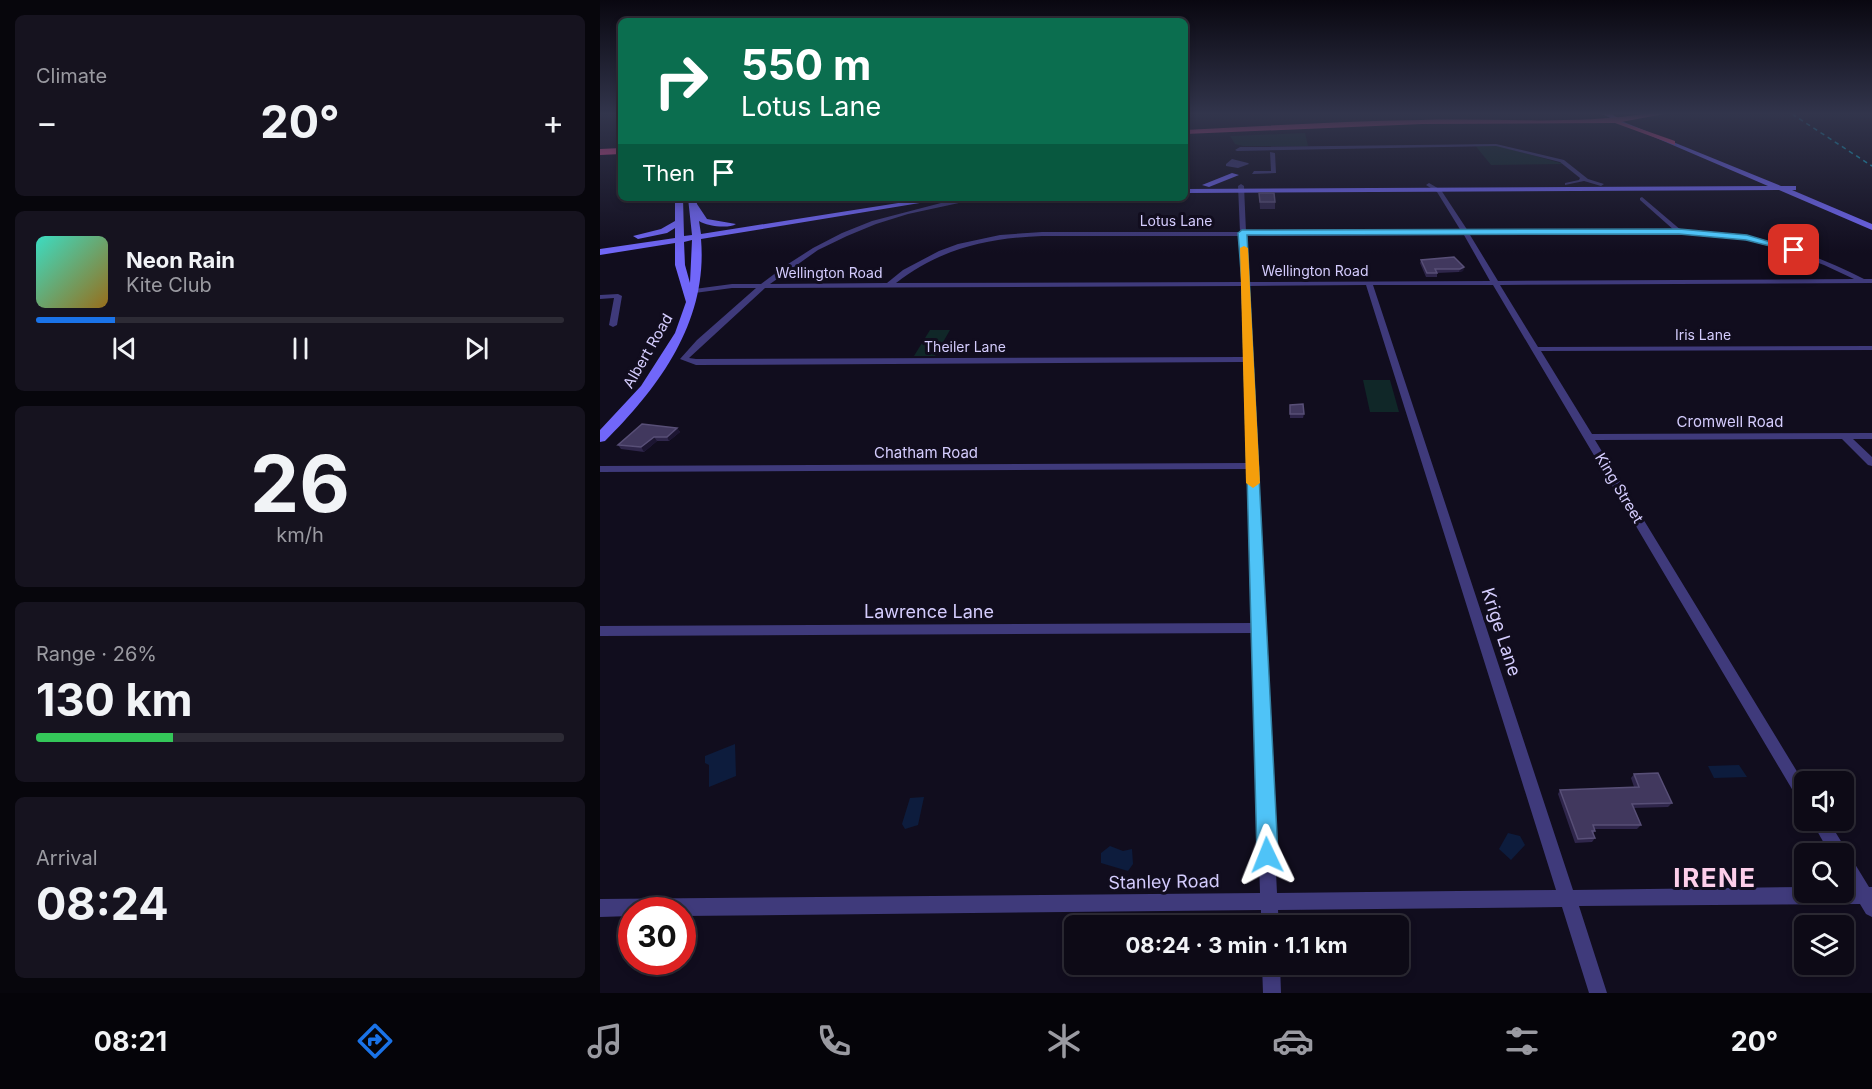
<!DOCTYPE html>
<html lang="en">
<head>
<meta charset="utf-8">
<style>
  body { margin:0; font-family:Inter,sans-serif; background:#16131f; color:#f1f3f6; height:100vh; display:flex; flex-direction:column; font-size:22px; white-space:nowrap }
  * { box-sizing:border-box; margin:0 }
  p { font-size:20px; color:#9a9aa1 }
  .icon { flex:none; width:33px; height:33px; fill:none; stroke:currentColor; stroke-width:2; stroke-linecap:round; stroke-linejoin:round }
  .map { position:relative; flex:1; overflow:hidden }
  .side { display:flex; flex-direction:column; gap:15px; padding:15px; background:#07060c; width:600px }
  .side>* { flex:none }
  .top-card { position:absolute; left:18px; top:18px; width:570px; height:183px; border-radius:9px; box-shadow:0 3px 9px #0003,0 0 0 2px #2d2b35; background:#0b6e4f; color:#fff; overflow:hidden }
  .buttons { position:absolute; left:1194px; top:771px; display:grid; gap:12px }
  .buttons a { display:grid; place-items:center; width:60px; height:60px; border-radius:9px; background:#0d0a16; box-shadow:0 3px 9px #0003,0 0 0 2px #2d2b35; font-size:30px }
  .speed { position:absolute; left:18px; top:897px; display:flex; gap:12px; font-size:30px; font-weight:700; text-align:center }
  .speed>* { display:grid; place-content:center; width:78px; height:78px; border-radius:50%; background:#0d0a16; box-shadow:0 3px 9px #0003,0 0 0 2px #2d2b35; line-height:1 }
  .speed .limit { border:9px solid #d22; background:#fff; color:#111 }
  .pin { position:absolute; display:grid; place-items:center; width:51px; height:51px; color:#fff; margin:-26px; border-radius:12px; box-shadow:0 3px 9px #0006 }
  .me { position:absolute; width:66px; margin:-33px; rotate:358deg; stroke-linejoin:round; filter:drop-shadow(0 0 4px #0008) }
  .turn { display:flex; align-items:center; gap:21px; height:126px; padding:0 24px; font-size:27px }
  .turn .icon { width:78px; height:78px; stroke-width:2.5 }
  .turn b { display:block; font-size:42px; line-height:51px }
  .then { display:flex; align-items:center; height:57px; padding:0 24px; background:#0003; gap:12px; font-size:22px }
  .big { font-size:45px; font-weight:700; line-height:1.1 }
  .side .tile { flex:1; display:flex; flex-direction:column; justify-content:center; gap:9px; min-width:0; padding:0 21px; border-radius:9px; background:#16131f }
  .side .dial { align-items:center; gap:0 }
  .dial b { font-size:78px; line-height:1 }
  .song { display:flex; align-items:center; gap:18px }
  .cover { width:72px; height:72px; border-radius:9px; background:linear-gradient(135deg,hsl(170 70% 55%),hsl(40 70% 35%)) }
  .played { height:6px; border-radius:3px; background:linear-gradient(90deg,#1a73e8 15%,#2d2b35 15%) }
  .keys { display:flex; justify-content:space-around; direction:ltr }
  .heat { display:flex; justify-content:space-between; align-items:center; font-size:33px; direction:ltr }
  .charge { height:9px; border-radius:4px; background:linear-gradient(90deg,#34c759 26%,#2d2b35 0) }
  .trip { position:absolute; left:464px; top:915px; width:345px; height:60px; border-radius:9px; background:#0d0a16; box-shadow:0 3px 9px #0003,0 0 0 2px #2d2b35; font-weight:700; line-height:60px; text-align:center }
  .dock { display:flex; height:96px; justify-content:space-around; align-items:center; background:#050409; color:#9a9aa1 }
  .dock .icon { width:42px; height:42px }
  .dock .active { color:#1a73e8 }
  .dock b { font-size:27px; color:#f1f3f6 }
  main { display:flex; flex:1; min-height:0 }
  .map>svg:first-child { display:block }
  .green { fill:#102728 }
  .water { fill:#0d1c3d }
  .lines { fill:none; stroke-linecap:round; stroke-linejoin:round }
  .street { fill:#3f3a7b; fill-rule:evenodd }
  .secondary { fill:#7167f9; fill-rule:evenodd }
  .primary { fill:#c358f8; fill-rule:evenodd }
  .highway { fill:#f74c97; fill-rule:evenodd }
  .rail { stroke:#0acaeb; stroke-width:1.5; stroke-dasharray:4.5 4; stroke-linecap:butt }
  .wall { fill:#2f264b }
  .shaded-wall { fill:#1c1531 }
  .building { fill:#41385e; stroke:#584f77; stroke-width:1.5 }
  .route { fill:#4fc3f7; stroke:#337fa1; stroke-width:1.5 }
  .slow { fill:#f59e0b }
  .labels { text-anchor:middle; stroke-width:6; stroke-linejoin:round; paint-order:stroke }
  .far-street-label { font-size:14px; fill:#d4ccfd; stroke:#110d1e }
  .street-label { font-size:15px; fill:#d4ccfd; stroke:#110d1e }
  .near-street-label { font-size:18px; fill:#d4ccfd; stroke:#110d1e }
  .near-district-label { font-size:26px; font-weight:bold; letter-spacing:1.5px; fill:#fdceea; stroke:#110d1e }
</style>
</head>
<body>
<main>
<section class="side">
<div class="tile"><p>Climate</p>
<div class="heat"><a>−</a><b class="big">20°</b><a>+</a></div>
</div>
<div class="tile">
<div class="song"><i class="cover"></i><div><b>Neon Rain</b><p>Kite Club</p></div></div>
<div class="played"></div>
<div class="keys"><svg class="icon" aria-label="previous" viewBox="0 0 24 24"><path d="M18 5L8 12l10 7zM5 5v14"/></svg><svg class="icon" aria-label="pause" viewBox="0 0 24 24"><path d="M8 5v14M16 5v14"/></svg><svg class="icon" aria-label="next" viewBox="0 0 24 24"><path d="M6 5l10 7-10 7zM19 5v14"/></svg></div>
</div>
<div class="tile dial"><b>26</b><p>km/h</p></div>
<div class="tile"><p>Range · 26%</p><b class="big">130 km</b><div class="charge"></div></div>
<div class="tile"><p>Arrival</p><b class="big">08:24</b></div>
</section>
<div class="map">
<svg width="1272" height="993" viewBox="0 0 1272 993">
  <rect width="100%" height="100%" fill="#110d1e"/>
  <path class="green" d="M705 133 708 146H643L635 144 630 136Z
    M874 144 896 145 964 164 891 165Z
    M330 330H350L335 356H314Z
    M763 380H790L799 412H770Z"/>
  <path class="water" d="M135 744 136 776 109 787V765L105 763V756Z
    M1139 765 1147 777 1114 778 1108 766Z
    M324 797 318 825 305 829 302 824 310 798Z
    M908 833 920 836 925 845 911 860 899 849Z
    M510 846 523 851 532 849 533 864 528 871 501 863V853Z"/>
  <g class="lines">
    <path class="street" d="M896 144 964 160 988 179 1004 184 1001 186 984 181 965 185V183L979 180 980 178 960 162 896 146 637 151 635 150 640 147Z
      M670 152 675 153 676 173 652 174 654 171H671Z
      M632 159 648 163 649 164 638 168 626 166V164Z
      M829 183 841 190 868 231H1075L1040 200V198L1042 197 1082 231C1147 231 1207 250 1264 279H1272V283L900 285 938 347 1272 346V350L941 351 992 434 1272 433V439H1253L1272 457V466L1268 465 1242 439 995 440 1204 783V803L1199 801 893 285H773L973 890 1204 887V892H1244V887H1250L1244 875V854H1230L1211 820H1228L1269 887H1272V917L1266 914 1260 904 979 906 1007 993H989L962 907 678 910 679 926H661V910L82 916V910H32V916L0 917V899L660 893 652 633 0 636V626L652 623 647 469 0 472V466L647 463 644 362 96 365 80 359 97 340 156 288H132L87 294 83 292 87 290 132 284H161L185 266 213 248 242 233 272 221 341 203 369 198H382L308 214 276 224 247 236 218 250 170 284 287 283 303 270 339 251 358 244 400 235 442 232H640L638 186 641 184 644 186 646 232 861 231 837 192 826 185ZM864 235 890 281 648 282 646 236ZM870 235H1109L1150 241 1186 251 1224 265 1254 279 898 281ZM442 236H640L641 282 296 283C339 249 388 238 442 236ZM766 285 956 890 677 893 648 286ZM641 286 644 357 96 359 89 358 165 288Z
      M18 294 22 296 17 325 13 327 9 325 14 298 0 299V295Z
      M662 964H680L681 993H663Z"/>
    <path class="secondary" d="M1019 120 1181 186H1196V190H1192L1272 224V230L1179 190 585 193V189L1168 186 1019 122Z
      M632 173 639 175 609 187 602 185Z
      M75 198H83L84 236 92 235 88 198H96L97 204 107 219 136 224C128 229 107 226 99 221L101 234 330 198H350L101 239C108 321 60 386 5 441L0 442V430L41 386 75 333 86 302 75 265V243L0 255V249L75 238V228L67 233 38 239 33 236 61 229 75 221ZM92 240 90 283 85 265 84 242Z"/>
    <path class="primary" d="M1002 114H1011L1024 121 1019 122Z"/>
    <path class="highway" d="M1044 114H1064L1021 122 1075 141V145L1015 123 822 124 585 134V130C664 126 743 121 821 120 895 118 971 125 1044 114Z
      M21 148V154L0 155V149Z"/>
    <path class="rail" d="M1192 114 1272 166"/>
  </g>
  <path class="wall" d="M659 193 675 202V209H660Z
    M821 260 864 267 863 271 859 272 837 273V277H826L820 263Z
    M690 405 704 414 703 418H690Z
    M77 428 80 432 69 441H57L44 452 21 449 18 445Z
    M1034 774 1072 803 1068 807 1033 808 1041 825 1037 829H995V831L993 834 995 838 992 842 975 843 958 794 960 790 1034 787 1031 778Z"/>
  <path class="shaded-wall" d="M864 267 863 271 859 272 860 269Z
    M77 428 80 432 69 441 67 437Z
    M54 437 57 441 44 452 41 447Z"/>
  <path class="building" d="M659 193H674L675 202H660Z
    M854 257 864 267 860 269H835L837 273H827L821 260Z
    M703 404 704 414H690V405Z
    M42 424 77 428 67 437H54L41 447 18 445Z
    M1058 773 1072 803 1032 804 1041 825H993L995 831H992L995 838 978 839 960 790 1039 787 1034 774Z"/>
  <linearGradient id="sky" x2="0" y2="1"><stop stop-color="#090710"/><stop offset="0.45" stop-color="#32354c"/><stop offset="1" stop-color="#32354c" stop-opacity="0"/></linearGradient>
  <rect width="1272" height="253" fill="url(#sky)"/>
  <path class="route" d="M1079 229 1147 235 1198 250 1194 252 1146 240 1079 234 647 235 678 855 675 863 667 866 660 863 657 855 642 284 638 233 642 230Z"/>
  <path class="slow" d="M644 246 648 248 660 483 653 488 646 483 640 248Z"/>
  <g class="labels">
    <g class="far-street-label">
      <text x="576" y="226">Lotus Lane</text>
      <text x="715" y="276">Wellington Road</text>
      <text x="229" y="278">Wellington Road</text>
      <text x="1103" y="340">Iris Lane</text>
      <text x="365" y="352">Theiler Lane</text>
    </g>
    <g class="street-label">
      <text transform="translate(48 351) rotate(-60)" y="5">Albert Road</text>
      <text x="1130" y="427">Cromwell Road</text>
      <text x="326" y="458">Chatham Road</text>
      <text transform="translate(1019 488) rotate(59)" y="5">King Street</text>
    </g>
    <g class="near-street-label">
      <text x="329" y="618">Lawrence Lane</text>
      <text transform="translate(901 632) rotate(72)" y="6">Krige Lane</text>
      <text transform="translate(564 882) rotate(-1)" y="6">Stanley Road</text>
    </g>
    <g class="near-district-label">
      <text x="1115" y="887">IRENE</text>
    </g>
  </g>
</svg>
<div class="buttons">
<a><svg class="icon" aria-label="sound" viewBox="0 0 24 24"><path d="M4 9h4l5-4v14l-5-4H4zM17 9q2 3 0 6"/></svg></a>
<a><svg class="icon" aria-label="search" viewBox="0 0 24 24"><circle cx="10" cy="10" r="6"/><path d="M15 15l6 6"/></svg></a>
<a><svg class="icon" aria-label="layers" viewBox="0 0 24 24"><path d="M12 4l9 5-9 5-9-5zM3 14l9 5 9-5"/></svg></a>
</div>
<div class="speed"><div class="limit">30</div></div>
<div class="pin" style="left:1194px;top:250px;background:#d93025"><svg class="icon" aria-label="arrive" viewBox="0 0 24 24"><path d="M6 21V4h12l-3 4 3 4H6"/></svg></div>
<svg class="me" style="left:667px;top:855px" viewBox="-20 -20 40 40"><path d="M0-17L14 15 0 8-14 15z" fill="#4fc3f7" stroke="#fff" stroke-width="4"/></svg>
<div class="trip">08:24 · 3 min · 1.1 km</div>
<div class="top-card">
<div class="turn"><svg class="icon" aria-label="right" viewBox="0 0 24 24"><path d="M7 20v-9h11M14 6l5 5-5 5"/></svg><div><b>550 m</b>Lotus Lane</div></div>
<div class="then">Then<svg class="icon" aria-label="arrive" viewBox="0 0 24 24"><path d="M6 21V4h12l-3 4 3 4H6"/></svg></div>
</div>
</div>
</main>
<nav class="dock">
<b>08:21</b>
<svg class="icon active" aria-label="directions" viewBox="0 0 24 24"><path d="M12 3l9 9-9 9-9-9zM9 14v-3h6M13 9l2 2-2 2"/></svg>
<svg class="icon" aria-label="music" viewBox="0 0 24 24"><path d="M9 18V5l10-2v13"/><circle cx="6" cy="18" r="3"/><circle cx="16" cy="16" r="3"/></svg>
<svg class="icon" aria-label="phone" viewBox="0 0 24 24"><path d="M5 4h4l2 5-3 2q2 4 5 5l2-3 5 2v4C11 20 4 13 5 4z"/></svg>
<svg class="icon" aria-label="climate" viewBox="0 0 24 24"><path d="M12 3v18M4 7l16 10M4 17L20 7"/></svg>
<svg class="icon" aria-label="car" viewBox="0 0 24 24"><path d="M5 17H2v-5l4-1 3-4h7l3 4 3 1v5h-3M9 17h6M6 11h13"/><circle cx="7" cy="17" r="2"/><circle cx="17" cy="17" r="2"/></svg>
<svg class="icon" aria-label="filters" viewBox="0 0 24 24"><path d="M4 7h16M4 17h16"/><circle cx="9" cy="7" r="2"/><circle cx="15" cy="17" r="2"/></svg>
<b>20°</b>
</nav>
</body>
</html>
